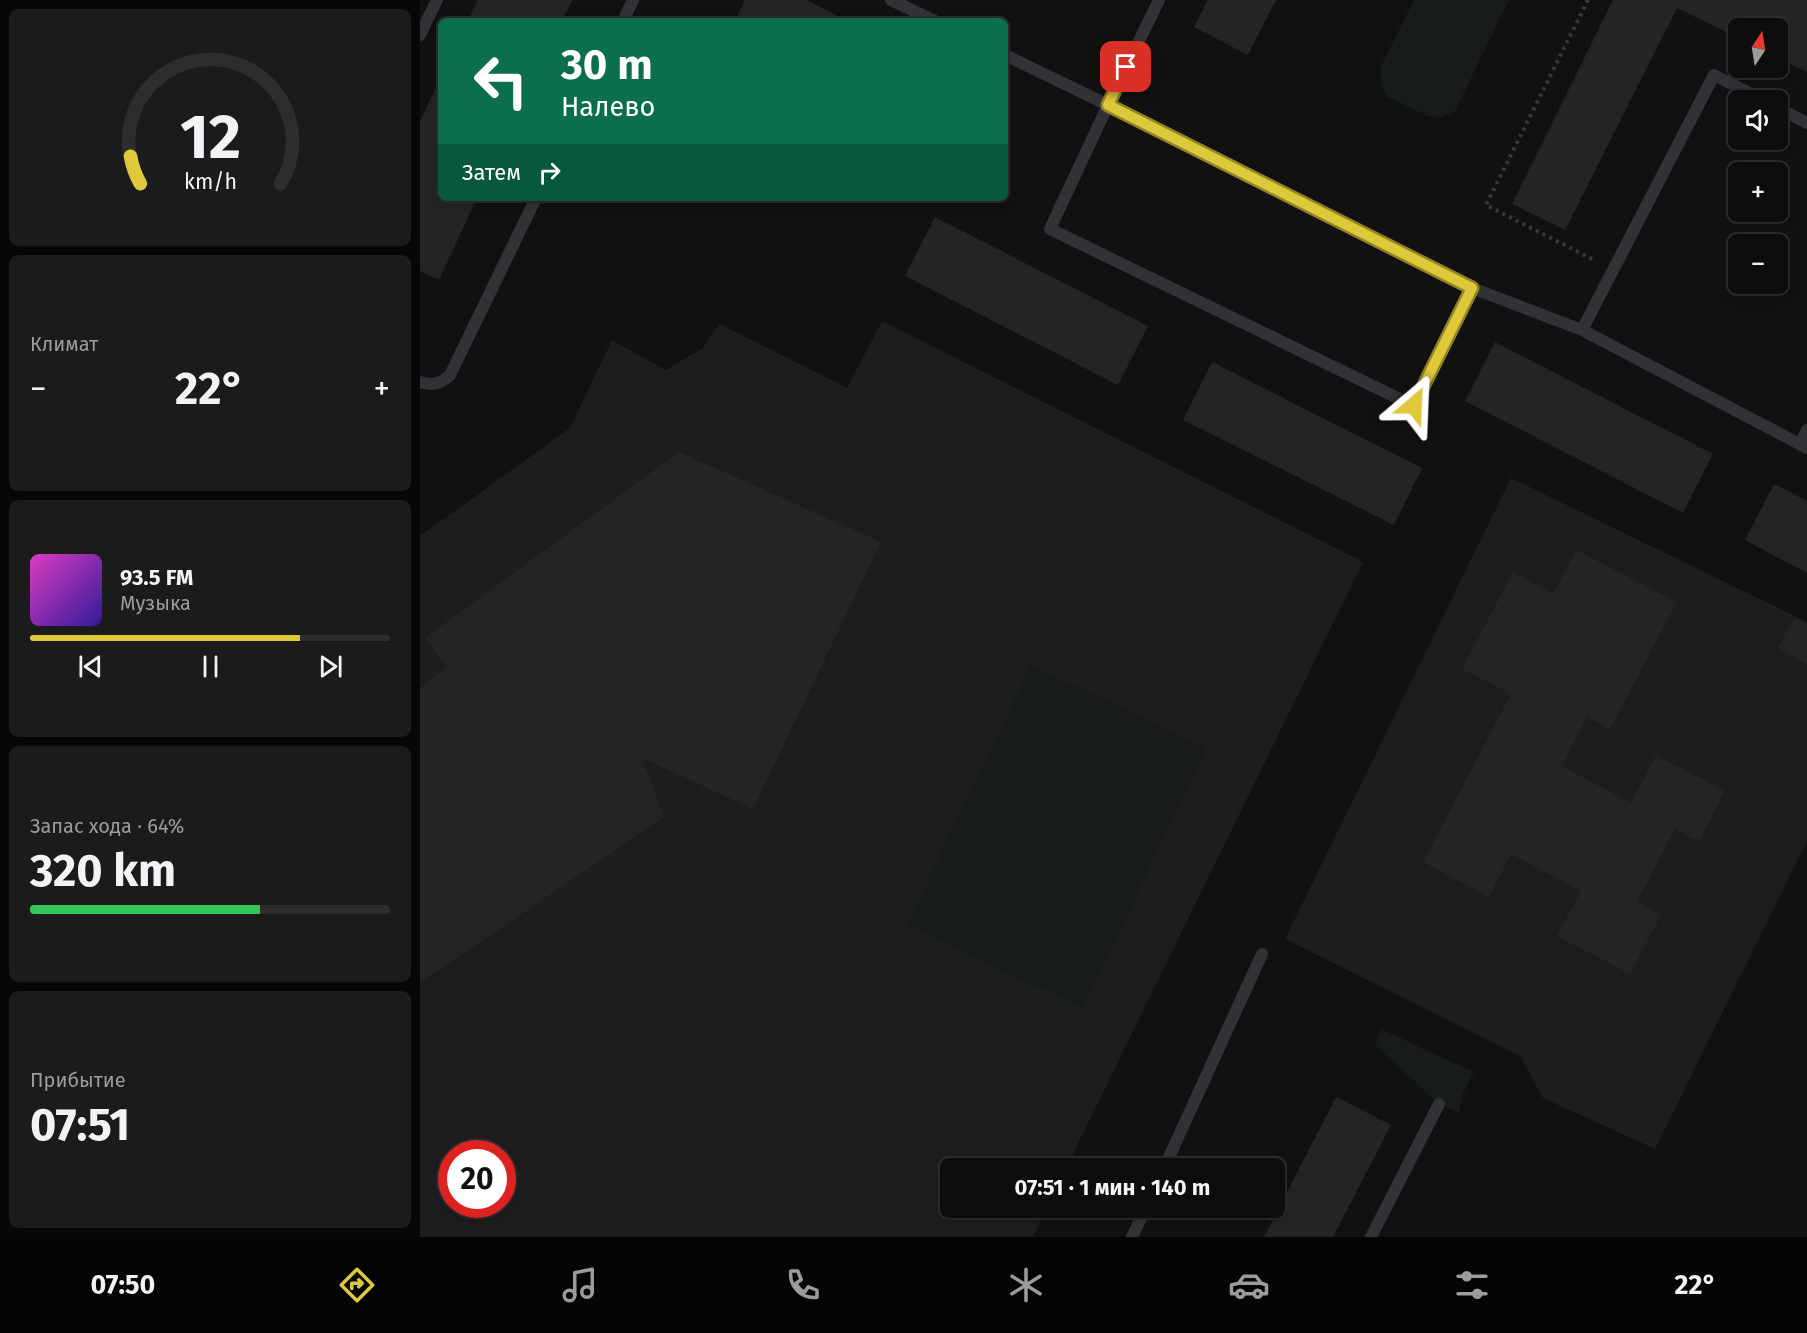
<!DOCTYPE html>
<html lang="ru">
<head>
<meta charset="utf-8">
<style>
  body { margin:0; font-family:"Fira Sans",sans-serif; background:#1b1b1c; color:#f1f3f6; height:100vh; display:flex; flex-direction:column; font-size:22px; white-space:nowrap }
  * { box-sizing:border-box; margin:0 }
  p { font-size:20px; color:#9a9c9e }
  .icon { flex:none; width:33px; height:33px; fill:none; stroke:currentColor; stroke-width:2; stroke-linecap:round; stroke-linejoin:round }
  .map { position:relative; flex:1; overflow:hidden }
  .panel { display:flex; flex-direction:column; gap:9px; padding:9px; background:#070708; width:420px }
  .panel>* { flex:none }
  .top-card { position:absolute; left:18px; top:18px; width:570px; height:183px; border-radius:9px; box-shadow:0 3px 9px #0003,0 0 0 2px #2d2d2e; background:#0b6e4f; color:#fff; overflow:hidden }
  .needle { width:39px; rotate:12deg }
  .controls { position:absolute; left:1308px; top:18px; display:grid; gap:12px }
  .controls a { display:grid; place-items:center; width:60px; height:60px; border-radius:9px; background:#0d0d0e; box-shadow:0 3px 9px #0003,0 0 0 2px #2d2d2e; font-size:30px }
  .speed { position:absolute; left:18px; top:1140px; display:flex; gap:12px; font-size:30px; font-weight:700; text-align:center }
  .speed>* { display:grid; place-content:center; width:78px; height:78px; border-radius:50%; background:#0d0d0e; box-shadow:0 3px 9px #0003,0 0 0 2px #2d2d2e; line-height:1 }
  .speed .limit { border:9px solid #d22; background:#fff; color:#111 }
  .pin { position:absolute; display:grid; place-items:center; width:51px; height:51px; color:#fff; margin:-26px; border-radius:12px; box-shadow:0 3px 9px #0006 }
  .me { position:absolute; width:66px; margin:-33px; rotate:26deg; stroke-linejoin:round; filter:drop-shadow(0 0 4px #0008) }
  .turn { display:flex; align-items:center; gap:21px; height:126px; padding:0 24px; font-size:27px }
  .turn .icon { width:78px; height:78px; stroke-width:2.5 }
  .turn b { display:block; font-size:42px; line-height:51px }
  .then { display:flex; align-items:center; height:57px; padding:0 24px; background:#0003; gap:12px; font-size:22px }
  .big { font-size:45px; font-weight:700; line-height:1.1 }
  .panel .widget { flex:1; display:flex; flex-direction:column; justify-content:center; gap:9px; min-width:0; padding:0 21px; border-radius:9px; background:#1b1b1c }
  .panel .dial { align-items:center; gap:0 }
  .dial svg { height:156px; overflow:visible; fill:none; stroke:#2d2d2e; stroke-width:7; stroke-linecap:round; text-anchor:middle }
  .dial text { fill:#f1f3f6; stroke:none }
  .song { display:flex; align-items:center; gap:18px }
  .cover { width:72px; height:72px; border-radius:9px; background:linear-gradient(135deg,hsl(310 70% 55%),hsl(250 70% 35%)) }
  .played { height:6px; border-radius:3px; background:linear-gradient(90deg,#dfc93b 75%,#2d2d2e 75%) }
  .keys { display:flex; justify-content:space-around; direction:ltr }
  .heat { display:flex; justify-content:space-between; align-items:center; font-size:33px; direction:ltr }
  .charge { height:9px; border-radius:4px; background:linear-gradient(90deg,#34c759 64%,#2d2d2e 0) }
  .trip { position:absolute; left:520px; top:1158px; width:345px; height:60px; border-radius:9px; background:#0d0d0e; box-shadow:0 3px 9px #0003,0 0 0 2px #2d2d2e; font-weight:700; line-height:60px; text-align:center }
  .tabs { display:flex; height:96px; justify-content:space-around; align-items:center; background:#050506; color:#9a9c9e }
  .tabs .icon { width:42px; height:42px }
  .tabs .on { color:#dfc93b }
  .tabs b { font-size:27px; color:#f1f3f6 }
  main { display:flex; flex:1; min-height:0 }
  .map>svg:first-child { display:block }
  .built { fill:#1d1d1f; fill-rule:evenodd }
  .green { fill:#171c19 }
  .building { fill:#242426 }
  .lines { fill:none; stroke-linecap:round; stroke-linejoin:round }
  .path { stroke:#38383d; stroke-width:4; stroke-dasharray:3 4.5; stroke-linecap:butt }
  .service { stroke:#323236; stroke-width:12 }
  .route-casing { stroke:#918326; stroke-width:15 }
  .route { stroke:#dfc93b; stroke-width:10 }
</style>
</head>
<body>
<main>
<section class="panel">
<div class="widget dial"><svg viewBox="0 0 100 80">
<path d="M14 69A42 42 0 1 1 86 69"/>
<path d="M14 69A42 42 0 0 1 9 55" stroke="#dfc93b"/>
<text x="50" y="56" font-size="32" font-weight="700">12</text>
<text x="50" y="72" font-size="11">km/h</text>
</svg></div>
<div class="widget"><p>Климат</p>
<div class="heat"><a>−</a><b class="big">22°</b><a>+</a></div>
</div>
<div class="widget">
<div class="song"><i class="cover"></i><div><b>93.5 FM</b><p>Музыка</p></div></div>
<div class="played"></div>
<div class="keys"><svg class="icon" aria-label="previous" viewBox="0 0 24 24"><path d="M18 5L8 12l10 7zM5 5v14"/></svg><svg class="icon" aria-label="pause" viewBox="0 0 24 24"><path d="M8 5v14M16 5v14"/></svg><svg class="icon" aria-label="next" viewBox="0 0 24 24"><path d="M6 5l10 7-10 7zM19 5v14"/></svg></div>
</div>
<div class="widget"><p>Запас хода · 64%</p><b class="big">320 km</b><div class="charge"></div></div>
<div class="widget"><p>Прибытие</p><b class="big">07:51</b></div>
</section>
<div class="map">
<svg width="1387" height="1237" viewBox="0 0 1387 1237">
  <rect width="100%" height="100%" fill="#111112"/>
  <path class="built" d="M462 321 943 562 646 1168H531V1208H627L613 1237H0V536L150 428 192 340 246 370 283 348 299 324 427 388ZM32 1154H82V1204H32Z
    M1091 478 1387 622V841L1235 1149 1123 1098 1100 1056 865 939Z"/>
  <path class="green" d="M994 0H1089L1035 111 1022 117 1008 116 968 97 961 84 960 68Z
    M611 665 786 748 663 1008 487 925Z
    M961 1029 1054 1072 1042 1096 1039 1113 1019 1104 955 1045Z"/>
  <path class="building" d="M58 0H152L142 21H48Z
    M325 0H387L427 21H315Z
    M788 0H856L828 55 774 27Z
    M1193 0H1387V72L1358 58V28H1318V38L1257 8 1145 230 1092 204Z
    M21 77V198H57L19 280 0 271V121Z
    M515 217 728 326 698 385 485 276Z
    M1075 342 1293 454 1263 513 1045 401Z
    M792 362 1002 468 974 525 763 420Z
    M259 452 461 542 333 809 222 758 244 817 0 983V688L26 667 5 638Z
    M1354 484 1387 501V573L1325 540Z
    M1156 550 1257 602 1190 729 1167 717 1142 766 1211 803 1236 755 1305 791 1279 841 1255 829 1217 902 1241 915 1210 974 1137 936 1161 891 1091 854 1069 897 1003 862 1091 694 1042 669 1093 572 1133 594Z
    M1374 617 1387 624V664L1358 648Z
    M916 1097 971 1125 913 1237H844Z"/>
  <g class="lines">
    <path class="path" d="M1168 0 1066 205 1176 261"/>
    <path class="service" d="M471 0 515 21
      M203 21 213 0
      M0 35 17 0
      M585 55 688 105 739 0
      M1358 108 1387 123
      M1052 288 994 406 630 229 688 105 1052 288 1162 330 1387 448
      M1162 330 1294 75 1343 100
      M0 382C13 386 20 384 30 375L116 198
      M1380 444 1387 430
      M744 1168 842 954
      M712 1237 726 1208
      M951 1237 1019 1104"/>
  </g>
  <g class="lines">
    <defs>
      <path id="route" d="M706 67 688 105 1052 288 994 405"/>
    </defs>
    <use href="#route" class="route-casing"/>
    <use href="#route" class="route"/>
  </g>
</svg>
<div class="controls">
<a><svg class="needle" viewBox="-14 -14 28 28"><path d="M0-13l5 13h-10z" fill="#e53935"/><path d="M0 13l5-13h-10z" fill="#9a9c9e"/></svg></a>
<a><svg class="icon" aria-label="sound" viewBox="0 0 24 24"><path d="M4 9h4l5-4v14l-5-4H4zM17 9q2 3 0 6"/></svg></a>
<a>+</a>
<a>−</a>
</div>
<div class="speed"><div class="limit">20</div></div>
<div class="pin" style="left:706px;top:67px;background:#d93025"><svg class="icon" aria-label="arrive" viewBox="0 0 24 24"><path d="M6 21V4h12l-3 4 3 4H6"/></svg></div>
<svg class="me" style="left:994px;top:405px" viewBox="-20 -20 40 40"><path d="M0-17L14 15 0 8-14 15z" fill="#dfc93b" stroke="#fff" stroke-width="4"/></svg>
<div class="trip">07:51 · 1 мин · 140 m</div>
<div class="top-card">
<div class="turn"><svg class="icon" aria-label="left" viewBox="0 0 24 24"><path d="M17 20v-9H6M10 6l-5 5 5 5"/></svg><div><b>30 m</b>Налево</div></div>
<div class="then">Затем<svg class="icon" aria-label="right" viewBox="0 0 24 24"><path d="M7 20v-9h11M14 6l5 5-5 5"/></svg></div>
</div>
</div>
</main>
<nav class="tabs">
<b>07:50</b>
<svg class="icon on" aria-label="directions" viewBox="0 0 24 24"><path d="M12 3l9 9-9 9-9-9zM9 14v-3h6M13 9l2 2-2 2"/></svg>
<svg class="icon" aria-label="music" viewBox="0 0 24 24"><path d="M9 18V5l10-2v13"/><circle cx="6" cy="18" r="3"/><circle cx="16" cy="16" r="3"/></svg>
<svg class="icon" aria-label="phone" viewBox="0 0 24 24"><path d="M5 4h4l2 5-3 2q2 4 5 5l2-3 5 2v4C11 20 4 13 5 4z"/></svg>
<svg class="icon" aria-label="climate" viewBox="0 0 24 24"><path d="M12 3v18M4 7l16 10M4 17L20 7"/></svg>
<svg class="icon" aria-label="car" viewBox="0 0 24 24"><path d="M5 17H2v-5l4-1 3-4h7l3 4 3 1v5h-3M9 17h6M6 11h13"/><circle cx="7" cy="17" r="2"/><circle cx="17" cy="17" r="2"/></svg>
<svg class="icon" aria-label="filters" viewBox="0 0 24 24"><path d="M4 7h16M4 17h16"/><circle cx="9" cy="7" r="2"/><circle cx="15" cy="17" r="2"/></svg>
<b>22°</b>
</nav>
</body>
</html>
